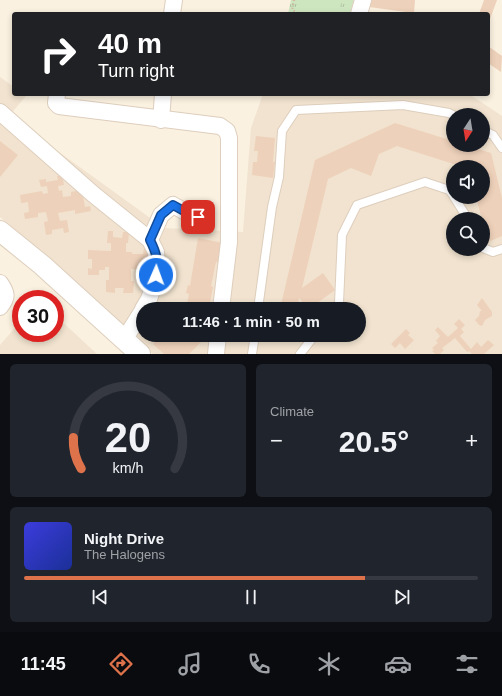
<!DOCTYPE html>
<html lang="en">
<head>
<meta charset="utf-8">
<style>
  body { margin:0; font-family:Helvetica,sans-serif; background:#20242c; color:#f1f3f6; height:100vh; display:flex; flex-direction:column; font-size:15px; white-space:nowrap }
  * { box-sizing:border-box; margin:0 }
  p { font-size:13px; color:#9ea1a6 }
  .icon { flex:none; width:22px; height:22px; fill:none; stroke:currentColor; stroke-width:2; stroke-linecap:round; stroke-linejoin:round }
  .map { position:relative; height:354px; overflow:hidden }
  .panel { display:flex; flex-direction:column; gap:10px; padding:10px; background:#0d0f14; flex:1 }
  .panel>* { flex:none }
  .banner { position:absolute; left:12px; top:12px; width:478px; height:84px; border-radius:4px; box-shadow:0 2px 6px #0003; background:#202124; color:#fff; overflow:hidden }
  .needle { width:26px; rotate:192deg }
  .tools { position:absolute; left:446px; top:108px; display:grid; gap:8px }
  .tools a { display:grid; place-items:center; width:44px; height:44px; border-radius:50%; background:#171b24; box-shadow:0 2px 6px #0003; font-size:20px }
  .speed { position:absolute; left:12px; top:290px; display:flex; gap:8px; font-size:20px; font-weight:700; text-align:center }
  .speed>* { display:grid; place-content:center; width:52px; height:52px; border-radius:50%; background:#171b24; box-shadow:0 2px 6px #0003; line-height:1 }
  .speed .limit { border:6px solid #d22; background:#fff; color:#111 }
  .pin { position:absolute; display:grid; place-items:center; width:34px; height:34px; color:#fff; margin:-17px; border-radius:8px; box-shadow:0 2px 6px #0006 }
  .me { position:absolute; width:44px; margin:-22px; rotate:2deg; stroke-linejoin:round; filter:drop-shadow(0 0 3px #0008) }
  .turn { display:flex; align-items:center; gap:14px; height:84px; padding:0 20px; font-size:18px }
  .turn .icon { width:52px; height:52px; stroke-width:2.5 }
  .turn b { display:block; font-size:28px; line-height:34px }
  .big { font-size:30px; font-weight:700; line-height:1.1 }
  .panel .card { flex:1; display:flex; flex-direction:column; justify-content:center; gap:6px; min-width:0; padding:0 14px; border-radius:6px; background:#20242c }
  .panel .dial { align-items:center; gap:0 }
  .dial svg { height:104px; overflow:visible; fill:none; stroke:#363941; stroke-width:7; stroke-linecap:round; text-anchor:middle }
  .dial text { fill:#f1f3f6; stroke:none }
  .song { display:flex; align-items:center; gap:12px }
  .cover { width:48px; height:48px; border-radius:6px; background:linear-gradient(135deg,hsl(240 70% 55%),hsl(230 70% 35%)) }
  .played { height:4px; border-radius:2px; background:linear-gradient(90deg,#de724b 75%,#363941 75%) }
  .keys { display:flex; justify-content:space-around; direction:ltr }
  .heat { display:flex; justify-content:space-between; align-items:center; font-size:22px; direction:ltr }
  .panel .tiles { flex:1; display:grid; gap:10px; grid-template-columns:1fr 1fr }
  .card:last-child { grid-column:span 2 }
  .trip { position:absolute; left:136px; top:302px; width:230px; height:40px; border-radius:20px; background:#171b24; box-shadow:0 2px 6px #0003; font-weight:700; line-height:40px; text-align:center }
  .menu { display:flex; height:64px; justify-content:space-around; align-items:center; background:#090b0e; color:#9ea1a6 }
  .menu .icon { width:28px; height:28px }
  .menu .current { color:#de724b }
  .menu b { font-size:18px; color:#f1f3f6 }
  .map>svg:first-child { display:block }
  .residential { fill:#f1e3cf; fill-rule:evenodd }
  .grass { fill:url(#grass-tufts) }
  .garden { fill:#cee6c0 }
  .building { fill:#eed1ba }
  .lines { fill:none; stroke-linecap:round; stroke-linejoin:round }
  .service-casing { stroke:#decebd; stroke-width:10 }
  .minor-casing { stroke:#decebd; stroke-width:18 }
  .tertiary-casing { stroke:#decebd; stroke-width:22 }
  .path { stroke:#d2b49d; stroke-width:2.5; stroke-dasharray:1 3; stroke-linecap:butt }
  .service { stroke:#fff; stroke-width:8 }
  .minor { stroke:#fff; stroke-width:16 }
  .tertiary { stroke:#fff; stroke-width:20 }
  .route-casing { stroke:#114b97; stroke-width:10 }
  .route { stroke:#1a73e8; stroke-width:7 }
</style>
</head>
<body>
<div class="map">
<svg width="502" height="354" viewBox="0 0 502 354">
  <defs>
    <pattern id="grass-tufts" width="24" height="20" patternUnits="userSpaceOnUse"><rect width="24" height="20" fill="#cee6c0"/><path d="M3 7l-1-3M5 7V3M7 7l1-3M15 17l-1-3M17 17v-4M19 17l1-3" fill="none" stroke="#abbd9e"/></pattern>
  </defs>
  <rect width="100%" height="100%" fill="#faf1e0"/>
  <path class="residential" d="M0 77 14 87V94H22L26 96 9 116 164 228 243 232 251 128 263 94H469L502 116V354H153L48 257 0 217ZM453 115H483V145H453ZM453 167H483V197H453ZM453 219H483V249H453ZM143 309H359V335H143Z
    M55 315 97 354H0V345L21 321V333H55Z"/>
  <path class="grass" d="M291 0H354L350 14H288Z"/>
  <path class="garden" d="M298 0H342L338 14H311L297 6Z"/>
  <path class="building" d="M370 0H415L414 13 369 7Z
    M484 0H497L490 19 488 18V14H479Z
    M488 46 502 56 501 72 488 63Z
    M395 123 453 141V145H464L491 153 502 198V236L488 242 476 197H483V167H463L397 146 379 154 371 176 351 168 328 179 302 288 323 273 335 290 309 309 299 298 297 309H280L315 160Z
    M256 136 275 138 273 162H275L273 178 252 175 253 162H257L258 151H254Z
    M0 141 18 155 0 177Z
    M62 175 64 185 58 186 59 191 62 190 63 197 71 196V192L86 189 88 196H83L85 207 90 206 91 211 75 214V210L58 213 60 221 67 220 69 232 64 233 63 228 52 230V234L46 235 44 222 48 221 46 212 38 213V217L25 219 24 213 29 212 28 202 21 203 20 195 42 191 43 194 48 193 47 186 41 187 39 180 46 179V182L58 180 57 176Z
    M108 231H113V237L122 238 123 232H129L128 243H126V252H132V254H143L144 248H153L152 256H147V266H154L153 275 141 274V270L131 269V281H134L133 293H123L124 288H115V293L106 292V280H109V267H105V270H99V275H88V268L92 269V259H88V250L111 251V243H107Z
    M198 238 223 243 221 263 216 262 211 286 213 287 209 308 187 304 189 294 186 293 188 285 190 286Z
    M482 298 492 312V316L485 320 482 326 479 325 475 320 479 316 480 311H482L477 305Z
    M459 319 465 325 461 329 464 332 460 336 471 349 477 342 481 347 488 340 494 345 484 354H472L469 351 467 352 455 338 442 348 444 350 440 354H435L432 351 434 350 432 348 438 343 436 341 440 336 435 330 438 327 448 337 458 328 454 324Z
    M406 329 410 333 408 335 414 340 405 349 400 343 395 348 391 344Z
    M161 335H194L201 342 189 354H164L153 344Z"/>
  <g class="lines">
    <defs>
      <path id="service" d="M483 130 493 135 502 148
        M454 197 468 219
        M483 248 493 252 502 249
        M258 309 272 207 279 177 282 131 296 110 403 105 449 113 453 115
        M334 309 339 303 342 235 357 205 425 182 449 190 453 195
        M252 354 255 335
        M300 354 315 335"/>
      <path id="minor" d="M172 14 174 0
        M359 14 363 0
        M57 94 56 103 59 106 220 126 227 131 229 138V242L221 309
        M0 112 93 194 150 240 156 252 157 266 154 284 149 299 143 309
        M161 120 163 94
        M150 240 161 215 173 205 191 215 198 217
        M0 283C7 293 8 297 0 307
        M124 340 143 310
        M216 354 218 335"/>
      <path id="tertiary" d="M0 231 42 265 140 354"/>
    </defs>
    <use href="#service" class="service-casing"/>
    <use href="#minor" class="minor-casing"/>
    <use href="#tertiary" class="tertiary-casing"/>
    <path class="path" d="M294 0 292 10 299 14"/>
    <use href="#service" class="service"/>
    <use href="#minor" class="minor"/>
    <use href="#tertiary" class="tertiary"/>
  </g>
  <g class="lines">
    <defs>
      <path id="route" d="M156 275C158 260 157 254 150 240L161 215 173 205 191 215 198 217"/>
    </defs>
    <use href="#route" class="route-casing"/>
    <use href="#route" class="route"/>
  </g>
</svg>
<div class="tools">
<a><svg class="needle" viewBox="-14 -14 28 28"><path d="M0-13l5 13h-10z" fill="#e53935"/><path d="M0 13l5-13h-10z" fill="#9ea1a6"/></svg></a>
<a><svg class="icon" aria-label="sound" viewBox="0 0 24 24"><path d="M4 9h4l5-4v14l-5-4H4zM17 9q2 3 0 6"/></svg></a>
<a><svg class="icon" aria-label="search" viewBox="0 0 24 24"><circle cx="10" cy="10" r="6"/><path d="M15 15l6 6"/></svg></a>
</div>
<div class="speed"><div class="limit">30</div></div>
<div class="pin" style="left:198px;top:217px;background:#d93025"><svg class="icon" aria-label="arrive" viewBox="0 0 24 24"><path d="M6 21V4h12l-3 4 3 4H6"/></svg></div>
<svg class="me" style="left:156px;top:275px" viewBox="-20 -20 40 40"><circle r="17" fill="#1a73e8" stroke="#fff" stroke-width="3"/><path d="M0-11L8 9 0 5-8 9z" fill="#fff"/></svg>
<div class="trip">11:46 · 1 min · 50 m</div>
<div class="banner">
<div class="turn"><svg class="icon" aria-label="right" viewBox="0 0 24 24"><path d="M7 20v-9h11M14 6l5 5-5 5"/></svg><div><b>40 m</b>Turn right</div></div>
</div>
</div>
<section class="panel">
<div class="tiles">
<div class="card dial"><svg viewBox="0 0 100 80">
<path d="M14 69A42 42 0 1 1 86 69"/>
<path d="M14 69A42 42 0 0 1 8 45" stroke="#de724b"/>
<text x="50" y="56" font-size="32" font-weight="700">20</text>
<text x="50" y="72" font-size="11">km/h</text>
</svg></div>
<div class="card"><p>Climate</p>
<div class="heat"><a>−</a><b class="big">20.5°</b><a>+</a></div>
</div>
<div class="card">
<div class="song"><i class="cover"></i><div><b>Night Drive</b><p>The Halogens</p></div></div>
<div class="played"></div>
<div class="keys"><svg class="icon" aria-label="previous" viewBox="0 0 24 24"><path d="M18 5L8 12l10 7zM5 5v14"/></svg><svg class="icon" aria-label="pause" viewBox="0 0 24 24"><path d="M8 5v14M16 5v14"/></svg><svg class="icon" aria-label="next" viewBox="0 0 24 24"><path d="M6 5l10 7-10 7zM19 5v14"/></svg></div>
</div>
</div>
</section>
<nav class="menu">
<b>11:45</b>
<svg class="icon current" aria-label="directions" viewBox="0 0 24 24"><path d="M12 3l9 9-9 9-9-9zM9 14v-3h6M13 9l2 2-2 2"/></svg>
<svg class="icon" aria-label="music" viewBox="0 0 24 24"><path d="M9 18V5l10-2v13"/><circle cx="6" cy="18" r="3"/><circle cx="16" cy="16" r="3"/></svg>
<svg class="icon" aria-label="phone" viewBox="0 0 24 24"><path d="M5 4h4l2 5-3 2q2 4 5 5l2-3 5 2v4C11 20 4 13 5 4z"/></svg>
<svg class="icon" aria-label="climate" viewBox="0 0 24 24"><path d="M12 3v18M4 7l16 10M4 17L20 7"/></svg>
<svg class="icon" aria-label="car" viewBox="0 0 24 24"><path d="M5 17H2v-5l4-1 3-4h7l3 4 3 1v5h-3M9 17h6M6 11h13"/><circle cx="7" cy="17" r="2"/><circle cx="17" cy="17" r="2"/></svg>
<svg class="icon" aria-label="filters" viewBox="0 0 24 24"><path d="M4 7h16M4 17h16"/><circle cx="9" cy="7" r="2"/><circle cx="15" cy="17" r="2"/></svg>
</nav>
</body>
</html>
